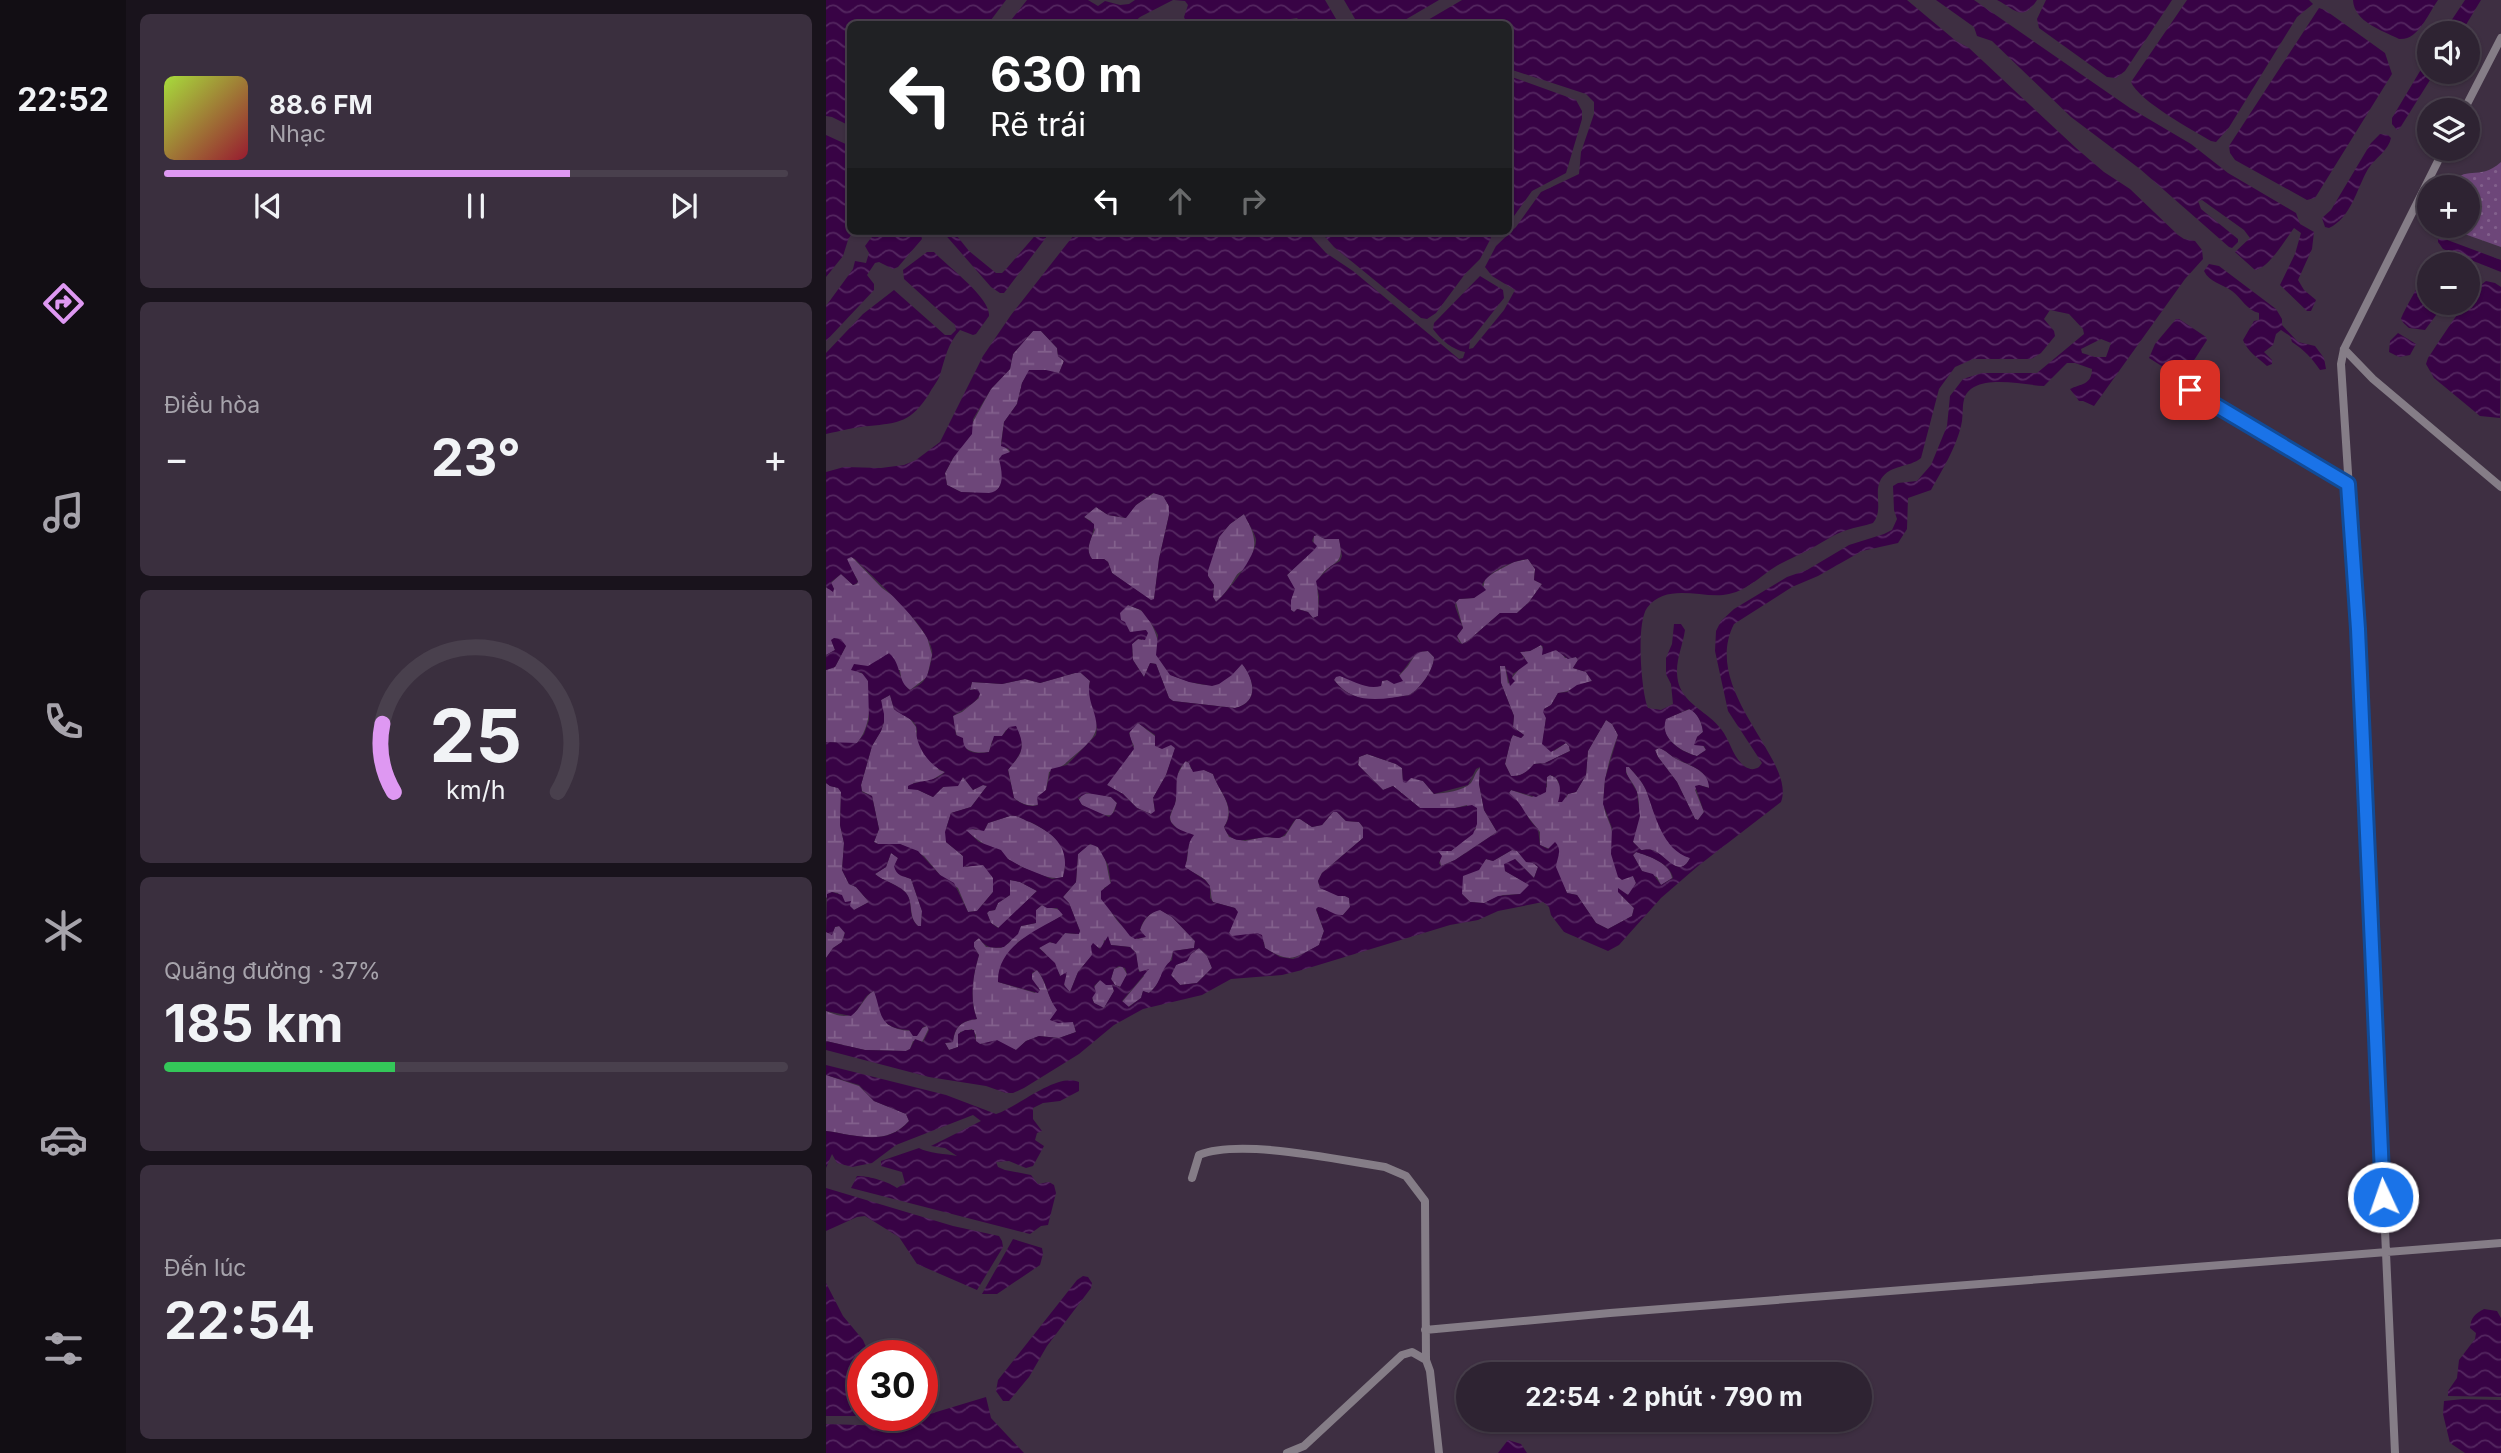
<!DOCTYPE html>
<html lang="vi">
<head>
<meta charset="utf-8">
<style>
  body { margin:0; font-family:Inter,sans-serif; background:#3a2f3e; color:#f1f3f6; height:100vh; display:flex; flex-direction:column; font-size:26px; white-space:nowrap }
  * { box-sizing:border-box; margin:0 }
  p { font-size:23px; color:#a7a4ac }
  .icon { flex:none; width:38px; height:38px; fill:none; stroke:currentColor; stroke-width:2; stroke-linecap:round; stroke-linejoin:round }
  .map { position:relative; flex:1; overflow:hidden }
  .side { display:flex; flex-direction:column; gap:14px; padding:14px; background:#19131c; width:700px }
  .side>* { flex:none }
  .hud { position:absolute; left:21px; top:21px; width:665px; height:214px; border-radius:10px; box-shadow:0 2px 5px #0004,0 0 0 2px #49404d; background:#202124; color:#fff; overflow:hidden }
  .tools { position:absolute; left:1591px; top:21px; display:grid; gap:14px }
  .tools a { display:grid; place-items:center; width:63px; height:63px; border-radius:50%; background:#2e2332; box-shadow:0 2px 5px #0004,0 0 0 2px #49404d; font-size:35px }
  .speed { position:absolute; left:21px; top:1340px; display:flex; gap:14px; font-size:35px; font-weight:700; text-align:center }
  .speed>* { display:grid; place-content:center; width:91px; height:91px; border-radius:50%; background:#2e2332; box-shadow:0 2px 5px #0004,0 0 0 2px #49404d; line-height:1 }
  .speed .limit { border:10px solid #d22; background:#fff; color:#111 }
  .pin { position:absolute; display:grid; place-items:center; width:60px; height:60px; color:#fff; margin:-30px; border-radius:14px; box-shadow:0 4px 10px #0006 }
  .me { position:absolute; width:77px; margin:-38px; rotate:357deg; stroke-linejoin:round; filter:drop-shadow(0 0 5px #0008) }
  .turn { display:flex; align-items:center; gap:24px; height:147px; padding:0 28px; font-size:32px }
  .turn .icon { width:91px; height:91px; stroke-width:2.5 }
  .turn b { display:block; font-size:49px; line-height:60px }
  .lanes { display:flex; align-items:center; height:66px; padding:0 28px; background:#0003; justify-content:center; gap:35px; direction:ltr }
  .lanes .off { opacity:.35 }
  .big { font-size:52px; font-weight:700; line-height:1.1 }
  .side .tile { flex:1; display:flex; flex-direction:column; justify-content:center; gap:10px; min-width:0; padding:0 24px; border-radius:10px; background:#3a2f3e }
  .side .dial { align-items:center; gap:0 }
  .dial svg { height:182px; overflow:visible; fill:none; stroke:#49404d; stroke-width:7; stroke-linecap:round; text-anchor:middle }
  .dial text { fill:#f1f3f6; stroke:none }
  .song { display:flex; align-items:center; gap:21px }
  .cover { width:84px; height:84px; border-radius:10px; background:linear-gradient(135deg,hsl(80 70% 55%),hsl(350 70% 35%)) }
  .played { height:7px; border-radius:4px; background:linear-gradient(90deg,#de98f2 65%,#49404d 65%) }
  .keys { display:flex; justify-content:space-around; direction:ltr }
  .heat { display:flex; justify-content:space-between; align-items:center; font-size:38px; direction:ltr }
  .charge { height:10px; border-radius:5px; background:linear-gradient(90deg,#34c759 37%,#49404d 0) }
  .trip { position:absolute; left:630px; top:1362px; width:416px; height:70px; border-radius:35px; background:#2e2332; box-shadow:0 2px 5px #0004,0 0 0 2px #49404d; font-weight:700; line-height:70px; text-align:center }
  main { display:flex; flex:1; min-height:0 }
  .tab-bar { display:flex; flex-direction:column; width:126px; justify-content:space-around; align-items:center; background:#120e14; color:#a7a4ac }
  .tab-bar .icon { width:49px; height:49px }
  .tab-bar .selected { color:#de98f2 }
  .tab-bar b { font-size:32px; color:#f1f3f6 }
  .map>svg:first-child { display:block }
  .grass { fill:url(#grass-dots) }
  .wetland { fill:url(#wetland-marsh) }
  .water { fill:url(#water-waves); fill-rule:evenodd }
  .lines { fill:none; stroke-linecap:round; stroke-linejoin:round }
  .street { stroke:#857d87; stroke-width:8 }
  .route-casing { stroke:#114b97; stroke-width:18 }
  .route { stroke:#1a73e8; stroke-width:12 }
</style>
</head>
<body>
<main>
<nav class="tab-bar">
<b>22:52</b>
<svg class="icon selected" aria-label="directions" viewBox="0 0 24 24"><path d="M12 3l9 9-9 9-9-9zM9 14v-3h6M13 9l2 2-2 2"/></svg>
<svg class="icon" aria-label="music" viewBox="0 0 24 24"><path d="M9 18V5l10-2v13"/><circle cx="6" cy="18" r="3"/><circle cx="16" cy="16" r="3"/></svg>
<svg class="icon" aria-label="phone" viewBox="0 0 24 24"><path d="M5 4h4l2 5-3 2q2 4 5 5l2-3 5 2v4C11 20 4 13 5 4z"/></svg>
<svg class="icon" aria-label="climate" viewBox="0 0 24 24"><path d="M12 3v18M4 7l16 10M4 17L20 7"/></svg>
<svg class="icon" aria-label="car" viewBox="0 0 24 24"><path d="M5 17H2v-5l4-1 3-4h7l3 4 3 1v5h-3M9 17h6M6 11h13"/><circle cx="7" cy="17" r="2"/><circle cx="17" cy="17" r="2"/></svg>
<svg class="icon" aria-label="filters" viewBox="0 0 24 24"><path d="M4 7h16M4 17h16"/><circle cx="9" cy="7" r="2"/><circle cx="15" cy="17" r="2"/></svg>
</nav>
<section class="side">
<div class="tile">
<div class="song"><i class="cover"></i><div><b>88.6 FM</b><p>Nhạc</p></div></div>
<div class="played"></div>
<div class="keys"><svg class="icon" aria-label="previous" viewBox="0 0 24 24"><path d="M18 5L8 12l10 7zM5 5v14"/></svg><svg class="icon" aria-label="pause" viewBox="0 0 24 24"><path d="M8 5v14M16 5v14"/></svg><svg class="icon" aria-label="next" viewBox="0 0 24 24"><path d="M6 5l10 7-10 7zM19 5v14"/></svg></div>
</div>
<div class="tile"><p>Điều hòa</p>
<div class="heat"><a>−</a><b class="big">23°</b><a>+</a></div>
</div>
<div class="tile dial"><svg viewBox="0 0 100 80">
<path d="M14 69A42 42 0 1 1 86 69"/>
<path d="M14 69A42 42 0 0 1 9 39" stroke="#de98f2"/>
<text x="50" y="56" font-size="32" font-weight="700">25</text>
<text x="50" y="72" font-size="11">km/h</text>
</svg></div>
<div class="tile"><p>Quãng đường · 37%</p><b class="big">185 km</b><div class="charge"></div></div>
<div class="tile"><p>Đến lúc</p><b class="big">22:54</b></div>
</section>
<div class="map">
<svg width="1675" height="1453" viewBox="0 0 1675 1453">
  <defs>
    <pattern id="grass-dots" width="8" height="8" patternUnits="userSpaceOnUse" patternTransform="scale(1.75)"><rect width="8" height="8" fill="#6d4679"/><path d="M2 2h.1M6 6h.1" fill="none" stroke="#82608c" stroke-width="1.8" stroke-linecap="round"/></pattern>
    <pattern id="wetland-marsh" width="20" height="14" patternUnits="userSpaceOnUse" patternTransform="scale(1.75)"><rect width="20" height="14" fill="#6d4679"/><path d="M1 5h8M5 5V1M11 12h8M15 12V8" fill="none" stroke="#82608c"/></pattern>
    <pattern id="water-waves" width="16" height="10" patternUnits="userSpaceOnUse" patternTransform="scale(1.75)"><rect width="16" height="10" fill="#380345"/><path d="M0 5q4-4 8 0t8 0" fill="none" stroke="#542760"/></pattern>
  </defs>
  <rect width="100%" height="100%" fill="#3e2f42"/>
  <path class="grass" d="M1675 162V247L1616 226H1642V187H1625C1638 162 1652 183 1675 162Z"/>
  <path class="wetland" d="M207 331H215L231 348 232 356 238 361 233 373 204 370 196 383 191 404 178 422 175 443 184 452 175 465C179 475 176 493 163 494L135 492 121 485 119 473 165 389 184 369 187 354Z
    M328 493 337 495 343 506V515L333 559 328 600H324L286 573 282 562 278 559H266C259 550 264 540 269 530L265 521 258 517 270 507 282 515 299 518 310 505Z
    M418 514C428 533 433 543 422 565 419 570 413 571 410 576 404 586 399 594 390 602L387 597 388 585 382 576V568L393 537 404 524Z
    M491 535 499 539H513C521 570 500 559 492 582 490 589 494 606 492 616L487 618 482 612 472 609 468 612 465 610V600L468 589 461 575 487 550 488 536Z
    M25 556 56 588 74 601 101 637 106 655 101 677 84 690 76 683 74 670 37 667 32 672 40 675 42 681C44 702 46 725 31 743L28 744 0 742V670L9 667 20 646 6 642 9 650 0 655V587L2 589H8L5 583 15 574 27 585 31 584 32 581C29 574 22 567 21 558Z
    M702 559 709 569 708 580 716 584 703 602 691 613H674L643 640 636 644 631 636 637 628 630 602 633 599 648 598 657 589 659 579 669 572 688 562Z
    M302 605C306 607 314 609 317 612 334 630 332 655 345 675 382 689 387 690 416 663 428 679 434 702 409 708L347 701 343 698 330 664 324 663 318 677 307 660 306 644 312 639 316 640 320 630 304 633 292 616 296 609Z
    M715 645 719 654C727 647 734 650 739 658L750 657 752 660 747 668 760 672 766 681C754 684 745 692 732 693L725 705 718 709 720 718 717 740 728 751 740 743 743 746 744 751 719 763 708 764C703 771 695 777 685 776L679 764 685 739 687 735 695 738 698 735 687 727 688 716 675 683 674 666H679L682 684C688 674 695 669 699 658L694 652 704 651Z
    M602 651 608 657C608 670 594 689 583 695 553 701 529 706 508 680L510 676H514L555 686 556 681 573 678V676L582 666 591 652Z
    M249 673H255L264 681 263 686C270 720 281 730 250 754 238 764 239 766 223 772L220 790 212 798 213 804C205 808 195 804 188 798L182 769C196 754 200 748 190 727L180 730 176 736 166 741 163 752C137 756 129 740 127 716L136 712 153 698 149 689 144 690 146 682 176 684 199 679 214 683Z
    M64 695 68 709 84 719 90 727 91 738 113 770 119 772 104 781 87 783 92 790 107 797C110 794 115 788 119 786 127 783 132 785 137 777L147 790 157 785 161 786 145 807 125 813 120 829V842L137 856 139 867 156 864C166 869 170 881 167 892L151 911 142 912 132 888 114 875 98 856 74 844H52L48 842 53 829 46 796 36 791 35 785 46 746 55 731 58 722 55 700Z
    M864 709C872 714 876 723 877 732L871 737 880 750 871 756C855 752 833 738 839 719Z
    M780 720 786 724 792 735C784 756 776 782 778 805 778 814 785 823 786 832 790 851 778 869 807 876L810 883 805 894 799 895 795 891V895L808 908 806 916 782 929 770 923 751 895 741 893 731 873 724 849 714 845V832L683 793 685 790 706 797 721 787V777L724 775 730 778 740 798 742 794 750 792 760 775 762 751Z
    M312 723C324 732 333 741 348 745L349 749 340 775 327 798 329 812 325 814 311 808 297 794 281 785C288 771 302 760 308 746 303 736 300 730 312 723Z
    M833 748C839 750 842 753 847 757 861 766 882 768 884 788L873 785 869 790 878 812 872 820 869 819 851 782 832 757 829 750Z
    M541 754 570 764 576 768 577 782 585 777 597 781 608 794C619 793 637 791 645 783 649 777 649 772 654 768L653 784 658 810 671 832 629 860 615 866 612 851H625L650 829 641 805 629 808H594L567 786 557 790 532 765 533 757Z
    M359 761 363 763 365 769 378 770 387 774C393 793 411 806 398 827L403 837 419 841 438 837 452 838 459 836 470 819H474L486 827 496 825 507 812H511L520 821 533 822 537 827V838L496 873 492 881 494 888 519 896 523 898 524 907 517 915H510L490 910 498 931 493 945C469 958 464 964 439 948L438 942 405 936 403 933 411 912 409 908 387 902C384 896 386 890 383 885 379 876 366 873 358 867L361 860 363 841 345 822 344 817 350 800 349 779Z
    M800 767H803C809 774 816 781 820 790 830 815 836 847 864 858 853 881 838 853 826 850 822 849 818 850 815 850L807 842C810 825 816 809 811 792 808 782 799 777 800 767Z
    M0 783 4 786 13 788 15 792 14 825 18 843 16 870 23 884 30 887 43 902 28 910 19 903 12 893 6 892 0 898Z
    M268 793 285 797 291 803 286 815C277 817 258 808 252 801L257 794Z
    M184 816C193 815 196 819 204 822 230 835 245 846 237 877 216 885 156 844 139 830 146 827 152 832 159 829L162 823Z
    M267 844C282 852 280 869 285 884L278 888C282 914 292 924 312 939L319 937 314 930C318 919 323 914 333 909L346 917 369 941 368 948 347 951C346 962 332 986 323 993L317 991 315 998 302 1007 296 1002 318 976 312 969 310 953 304 947 285 945 278 940 277 947 272 948 252 972 244 992 240 989C235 975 226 958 213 948L222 942 227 943 239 933 250 934 254 931 243 903 237 897 250 882 252 854 262 845Z
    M686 850 691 851 700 861 707 863 712 867 708 878 689 859 679 871 704 885 695 894 677 895 658 903 644 902 636 894V876L655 866 660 859 667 861Z
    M810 852C823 856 844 863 846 878L835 885 831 877 816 871 807 855Z
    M65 853 72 858 70 863 80 877 85 879 96 911 95 926H92C81 916 89 901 78 891 71 884 57 881 49 874L60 867Z
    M184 880 194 882 211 891 173 928 165 923 161 913 163 911 169 910 172 903 184 895Z
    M216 905C223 909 229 907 235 911L237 915 192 942 182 955 172 982 209 993 213 988 206 982V974L211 970C221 982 221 998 232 1010L224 1020 247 1022 250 1032 233 1038 213 1036 200 1041 190 1050C171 1043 176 1040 154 1044L150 1042V1035L146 1029 134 1032 132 1047 123 1050 119 1043 127 1042C129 1026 136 1021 151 1019 143 998 147 975 153 955L148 947V942L153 938 160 947 175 948 183 943 195 926 210 923V910Z
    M14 926 19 932 16 942 7 948 0 958V932L6 934 9 927Z
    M373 948 381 956 386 968 371 983 354 985 345 975 350 965Z
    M296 966 301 974 295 987 289 985 285 979 288 969Z
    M274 980 286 985 288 991 278 1008 268 1003C264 994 267 987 274 980Z
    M48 991 61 1024C74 1032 88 1033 101 1026L103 1028 96 1042 87 1041 84 1049 80 1051 39 1050 0 1041V1011C5 1013 12 1016 18 1016 34 1016 36 997 48 991Z
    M0 1075 33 1086 48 1101 80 1114 83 1121C59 1147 31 1135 0 1131Z"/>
  <path class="water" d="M0 0H180L162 24H24V126L6 117 0 116Z
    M201 0H262L272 6 279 1 294 5 303 4 309 0H347L314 17 306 24H182Z
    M348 0H499L513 24H476L471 18 452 21 446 24H361L358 17 362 5 359 1Z
    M518 0H613L572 24H532Z
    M636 0H1081L1130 41 1143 48 1250 148 1278 172 1304 189 1352 235 1358 239 1369 241 1376 250 1377 259 1359 279 1268 406 1257 401H1253L1244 389C1254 384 1266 385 1266 369L1249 363H1241L1218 386C1198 385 1167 377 1148 387 1134 395 1138 408 1136 421 1132 445 1116 470 1105 490L1082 498 1081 529 1072 543 1036 551 992 576 966 587 908 624C874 691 971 760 955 802L872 866 835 898 793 945 782 951 738 932 725 915 723 907 717 902 672 911 652 920 624 925 476 970 456 975 405 979 376 995 317 1009 288 1025 253 1054 198 1088 187 1093H180L160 1086 103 1077 0 1050V1041L39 1050 80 1051 84 1049 89 1039 97 1042 103 1030 101 1026 97 1027 91 1036H87L83 1030C52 1028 56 1014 48 991 37 995 35 1009 25 1016L0 1011V958L7 948 16 942 19 933 13 926 9 927 6 935 0 932 1 894 6 892 16 895 19 902 25 901 24 906 28 910 43 902 30 887 23 884 16 870 18 843 14 825 15 792 12 788 4 786 0 783V742L31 743 38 734 43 720 42 681 36 673 25 670 28 664 42 666 63 653C76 664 71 681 84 690 97 684 101 679 104 666 105 661 107 656 106 650 101 624 49 580 29 559L25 557 21 559 32 582 30 584 27 585 15 574 5 582 8 589 7 592 0 587V472L18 467 55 468 78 465 90 460 114 442 157 356 185 315 251 231H480L500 253 527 271 633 359 637 358 639 352C627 350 615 340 607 329L608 323 654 276 677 290 678 298 644 341 643 349 647 348 678 310 689 290 666 276 659 267 670 246 690 227 715 192 753 174 755 152 768 114V102L760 94 683 69 682 24H595ZM1224 310 1243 314 1257 329 1258 334 1211 373H1156L1137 379 1124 396 1121 426 1105 465 1091 481 1072 483 1067 486 1068 510 1071 519 1066 530 1058 534 1023 545 981 570 961 577 908 609 895 621 890 631 889 651 902 711 936 763 933 767C928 770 924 770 918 766 906 756 904 740 895 729 882 712 860 705 853 685 847 664 856 650 859 630L855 624H848L846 644 840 658V674L845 684 847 704 835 710 822 708C815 691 810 623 821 608 841 581 878 600 903 594 923 590 937 573 954 564 963 559 973 555 983 550 995 543 1008 534 1021 530 1030 527 1038 526 1047 523 1058 510 1047 493 1055 479 1065 464 1083 468 1095 458L1113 389 1129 367 1147 359H1205L1215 353 1229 336 1228 331 1218 319ZM207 331H215L231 348 232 356 238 361 233 373 220 370H203L196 383 191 404 178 422 175 446 183 449 184 452 176 455 173 459C176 471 180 491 163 493L135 492 121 485 119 473 127 458 146 434 147 419 165 389 184 369 187 354ZM1275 339 1285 343 1280 357H1269L1256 353 1255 349ZM327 493 337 496 343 506V515L333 559 328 599 325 600 286 573 282 562 278 559H266C257 547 269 536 268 524L258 517 270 507 282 515 300 518 310 505ZM418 514C421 521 428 531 430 539 432 554 401 593 390 602L387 597 388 585 382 576V571L393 537 404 524ZM491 535 499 539H513L516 556 514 561 505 566 490 581 493 596 492 616 487 618 482 612 471 609 468 612 465 610V600L469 589 461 575 488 550 491 546 486 541 488 536ZM702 559 709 569 708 580 716 584 703 602 691 613H674L643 640 636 644 633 642 631 636 637 628 629 606 630 602 633 599 648 598 660 590 656 585C664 570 686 561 702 559ZM302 605 315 610 327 626 332 635 330 655 344 675 363 682 386 686 393 684 406 675 416 664C428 679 434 702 409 708L347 701 343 698 330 664 324 663 318 677 307 660 306 644 312 639 319 640 322 633 320 630 304 632 299 622 295 620 294 613ZM715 645 717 647 716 655 730 650 742 659 750 657 752 660 747 668 760 672 766 681 751 685 741 692 732 693 725 705 718 709 717 712 720 718 716 744 725 752 740 743 743 746 744 751 719 763 708 764C702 771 695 777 685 776L679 764 685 739 687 735 695 738 698 735 687 727 688 716 675 683 674 666H679L684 686 689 681 686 678 687 674 702 663 694 652 704 651ZM602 651 608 657C608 670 594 689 583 695 555 700 526 705 508 680L510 677 514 676C527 681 541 690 555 686L556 681 561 680 568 684 577 681 573 675C584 665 586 651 602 651ZM249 673H255L264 681C259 702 274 714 270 735L241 765 225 769 220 790 211 797 212 805C205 808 194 804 188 798L182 770C195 753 201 749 190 726L183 727 176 736H168L163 752C150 754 137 754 137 738L130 735 127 716C135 711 151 703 154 694L152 689 144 690 146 682 176 684 199 679 214 683ZM64 695 68 709C74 715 87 718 90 726 92 730 90 734 91 738 94 752 106 767 119 772 108 783 95 779 82 786V789L92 790 107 797 117 787 132 786 137 777 147 790 157 785 161 786 145 807 125 813 119 832 120 842 137 856V867L157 865 167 878V892L151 911 142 912 128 883 114 875 92 851 74 844H52L48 842 53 829 46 796 36 792 35 785 46 746 55 731 58 722V714L55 700ZM863 709C872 713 876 723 877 732L871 737 868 745 878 746 880 750 871 756C855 752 833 738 840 719ZM780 720 786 724 792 735 779 779 777 804 786 828 785 854 792 877 796 880 807 876 810 883 802 895 792 888V892L808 908 806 916 782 929 770 923 751 895 741 893 730 867C731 858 737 850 729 842L722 849 714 845 712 829C699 818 698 804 683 793L685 790 710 797 720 792 721 777 724 775C736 778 735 792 732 802H736L742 794 750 792 760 775 762 751ZM312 723 329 735V746L336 749 345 745 349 748 340 775 327 798 329 811 325 814 311 808 297 794 281 785 308 749 303 733ZM833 748C839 750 842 753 847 757 861 765 883 769 883 788L873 785 869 786 878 812 872 820 869 819 851 782 832 757 829 750ZM541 754 570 764 576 768 577 782 580 783 585 778 597 781 608 794 642 785 650 769 654 767 653 784 658 810 671 832 629 860 615 866 613 863 616 856 612 851H625L647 834 651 824V808L646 805 629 808H594L567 786 557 790 532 765 533 757ZM360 761 363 763 367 772 378 770 387 774C393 793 412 807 398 827 406 848 423 838 441 837 446 837 452 840 457 836 462 833 465 824 470 819H474L486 827 496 825 507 812H511L520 821 533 822 537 827V838L496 873 492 881 494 888 512 896H519L523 898 524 907 517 915C507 916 502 908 492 907L490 909 498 931 493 945 467 959 454 957 439 948 436 935 431 933 406 936 403 933 412 912 409 908 387 902 384 898V886L379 880 359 867C363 855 360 844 368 835 360 832 347 829 344 820 343 814 347 809 349 804 353 788 346 774 360 761ZM800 767H803C809 774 816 781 820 790 829 814 836 850 864 858 853 881 838 852 826 850 822 849 818 850 815 850L807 842 814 816 811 792 800 773ZM261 793 285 797 291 803 288 812 283 817 256 805 252 798ZM184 816C193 815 196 819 204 822 229 834 245 848 237 877L226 879 196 867 182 859 175 850 153 842 140 830 147 829 158 831 162 823ZM264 844 272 847 282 865 285 883 275 891V899L304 936 309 939 320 937 314 930C317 919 323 913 334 910L346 917 369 941 368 948 347 951 346 960C333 969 337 982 323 993L317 991 315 998 303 1007 296 1001 323 969 313 972 310 953 304 947 285 945 282 936 274 949 267 943 265 946 266 955 252 972 244 992 238 985 241 972 234 976 229 963 213 948 224 942 230 944 239 933 253 934 254 931 243 903 237 897 250 882 252 854ZM686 850 691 851 700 862 707 863 712 867 708 878 689 859 678 864 679 871 703 885 694 894 672 896 658 903 644 902 636 894 637 876 653 870 660 859 667 861ZM810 852C823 856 844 863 847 878L835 885 827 874 816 871 807 855ZM65 853 72 858 68 866C70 876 77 876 85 879L96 911 95 926H92C80 915 89 900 78 891 71 884 57 881 49 874L60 867ZM184 880 194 882 211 891 172 928 165 923 161 913 163 911 169 910 172 903 184 895ZM216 905 221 908H231L237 915C211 930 171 946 172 982L212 993 214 990 206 979V973L211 970C222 983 220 995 231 1010L224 1020 232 1023 247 1022 250 1032 233 1038 213 1036 200 1041 190 1050 171 1040 154 1044 150 1041 148 1030H139L132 1034V1047L123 1050 119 1043 127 1042C129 1025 136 1021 151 1019 143 999 147 975 153 955L148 947V942L153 938C159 947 165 949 178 947L192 934 195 926 210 923V910ZM373 948 381 956 386 968 371 983 354 985 345 975 350 965 361 961 365 954ZM293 966 299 968 301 974 294 987 289 985 285 979 288 969ZM274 980 280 985H286L288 991 278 1008 268 1003 266 998 270 992 268 986Z
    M1110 0H1148L1304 108 1365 144 1402 173 1470 213 1474 224 1488 232 1486 249 1472 280 1478 290 1490 300 1485 311H1481L1454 285 1469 254 1475 233 1468 228C1459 240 1443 268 1429 270L1409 252 1424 238 1418 230 1376 200 1372 201 1375 209 1412 239V242L1406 248 1403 247 1314 169 1245 117 1166 41 1151 36 1148 27Z
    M1171 0H1211C1196 23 1189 9 1171 0Z
    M1220 0H1346L1299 71 1290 78 1281 77 1213 28 1211 19Z
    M1361 0H1483L1487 4 1471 17 1402 129 1390 142 1385 141C1366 130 1313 101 1305 82Z
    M1527 0H1612C1602 14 1592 41 1573 39 1556 30 1528 22 1527 0Z
    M1639 0H1655L1635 33H1617Z
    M1493 8 1499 10 1559 53 1566 74 1489 198 1481 200 1409 160 1404 153 1403 146Z
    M1603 56V72H1609L1574 128 1571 130 1566 124V118Z
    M683 76 750 100 756 111V119L740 173 706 191 683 223Z
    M1554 134 1562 135 1565 138C1563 150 1549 158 1542 169 1531 188 1525 218 1503 228L1499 227 1496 218 1505 210 1545 143Z
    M0 135 24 146V231H27L22 240 17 256 0 277Z
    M50 231H94L96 239 72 267 67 269 53 262 49 263 41 275 48 284V290L0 341V306L27 269 29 261 40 263 43 253 39 246Z
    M116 231H127L143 251 170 273H176L181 268 213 231H225L178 293H174L165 287Z
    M494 231H662L665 238 654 259 639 274 610 313 601 319 595 318 508 247Z
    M1616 238 1675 260V272L1617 249 1612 242V239Z
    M101 252H108C121 266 165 298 163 316L150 334 147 335 134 330C122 343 119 358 114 375 112 381 106 388 103 394 85 422 73 423 43 426 29 427 14 431 0 434V353L37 314 68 290 119 335H125L130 330 129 325 78 279 77 270Z
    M1383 264 1393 266 1450 309 1456 319V325L1472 342 1489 346 1498 358 1500 369 1494 370C1486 358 1478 350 1466 342L1464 336 1455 330 1450 334 1447 345 1438 352 1446 360V364L1441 366C1432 358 1421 351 1417 340L1428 321 1433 320V313C1422 311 1415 298 1406 291 1396 284 1383 282 1378 271Z
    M1603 267V303H1619L1599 330 1583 328C1581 326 1576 322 1575 319 1575 316 1599 273 1603 267Z
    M1660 281 1669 283 1675 287 1674 418 1654 416 1608 378 1600 364 1602 358C1615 339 1644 292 1660 281Z
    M1350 319H1353L1380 337 1381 340 1356 379 1323 358 1329 344Z
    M1572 333 1590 344 1584 355 1573 357 1563 352 1564 341Z
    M8 638 15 639 20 646 9 667 0 670V655L9 650 5 640Z
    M0 1065 120 1095 170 1114C192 1107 231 1072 253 1082V1091L234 1101 217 1103 207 1108V1119L216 1131 211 1133 209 1140 218 1146 207 1166 200 1168 183 1161 170 1162 172 1167 179 1170 205 1175 212 1184 223 1182 228 1185 230 1193 222 1225 215 1226 204 1234 25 1188 31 1176C40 1175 64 1182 71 1188L79 1183 76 1172 55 1166V1161L93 1148C101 1153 121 1154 131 1156L119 1148 105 1146 155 1121 147 1115 70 1145 46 1163 26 1167 11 1163 6 1154 0 1168V1131C30 1135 61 1147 83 1121L80 1114 48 1101 33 1085 0 1075Z
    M0 1188 127 1226 173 1236 176 1241 177 1247 151 1290 91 1264 73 1237 39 1216 31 1217 0 1231Z
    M187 1239 216 1248 217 1254 214 1265 171 1294H156Z
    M257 1276 262 1277 266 1283 265 1288 221 1346 203 1377 183 1401H177L170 1391 172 1380 251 1280Z
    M0 1283 17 1316 37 1340 44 1356H37V1416H56H0Z
    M1658 1309 1671 1311 1675 1318V1397L1622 1396V1391L1631 1378 1633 1360 1649 1339 1650 1333 1644 1328C1645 1317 1649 1314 1658 1309Z
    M160 1397 165 1418 198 1453H0V1424L64 1426Z
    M1637 1399 1675 1400V1453H1639L1624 1443 1617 1414 1618 1401Z
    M682 1440 695 1444 701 1453H672Z"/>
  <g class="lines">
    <path class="street" d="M1638 110 1675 38
      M1518 349 1547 379 1675 487
      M1364 390 1522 484
      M366 1178 373 1155C414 1138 513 1160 559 1167L580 1176 599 1201 600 1360
      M599 1330 784 1313 1675 1243
      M461 1453 478 1446 576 1355 586 1352 600 1360 604 1371 613 1453
      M1569 1453 1532 629 1515 364 1518 349 1618 149"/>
  </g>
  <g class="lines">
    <defs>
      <path id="route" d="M1364 390 1522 484 1532 629 1557 1197"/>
    </defs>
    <use href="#route" class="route-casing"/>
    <use href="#route" class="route"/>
  </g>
</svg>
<div class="tools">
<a><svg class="icon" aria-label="sound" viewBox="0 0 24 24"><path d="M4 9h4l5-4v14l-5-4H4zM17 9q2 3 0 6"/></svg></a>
<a><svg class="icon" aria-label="layers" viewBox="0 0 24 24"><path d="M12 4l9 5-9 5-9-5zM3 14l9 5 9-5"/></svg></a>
<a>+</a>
<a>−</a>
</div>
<div class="speed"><div class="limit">30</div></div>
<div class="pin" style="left:1364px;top:390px;background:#d93025"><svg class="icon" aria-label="arrive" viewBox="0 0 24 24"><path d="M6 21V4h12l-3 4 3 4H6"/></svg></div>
<svg class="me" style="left:1557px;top:1197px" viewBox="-20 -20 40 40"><circle r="17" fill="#1a73e8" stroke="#fff" stroke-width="3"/><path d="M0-11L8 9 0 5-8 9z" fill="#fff"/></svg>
<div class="trip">22:54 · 2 phút · 790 m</div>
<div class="hud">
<div class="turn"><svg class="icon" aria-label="left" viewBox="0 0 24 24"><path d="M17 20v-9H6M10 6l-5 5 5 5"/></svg><div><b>630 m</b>Rẽ trái</div></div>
<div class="lanes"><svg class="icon" aria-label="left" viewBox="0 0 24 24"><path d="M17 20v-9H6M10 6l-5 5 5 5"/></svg><svg class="icon off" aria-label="ahead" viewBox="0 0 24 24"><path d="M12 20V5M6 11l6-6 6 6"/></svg><svg class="icon off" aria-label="right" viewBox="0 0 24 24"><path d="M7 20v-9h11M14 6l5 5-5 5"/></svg></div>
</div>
</div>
</main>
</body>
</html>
